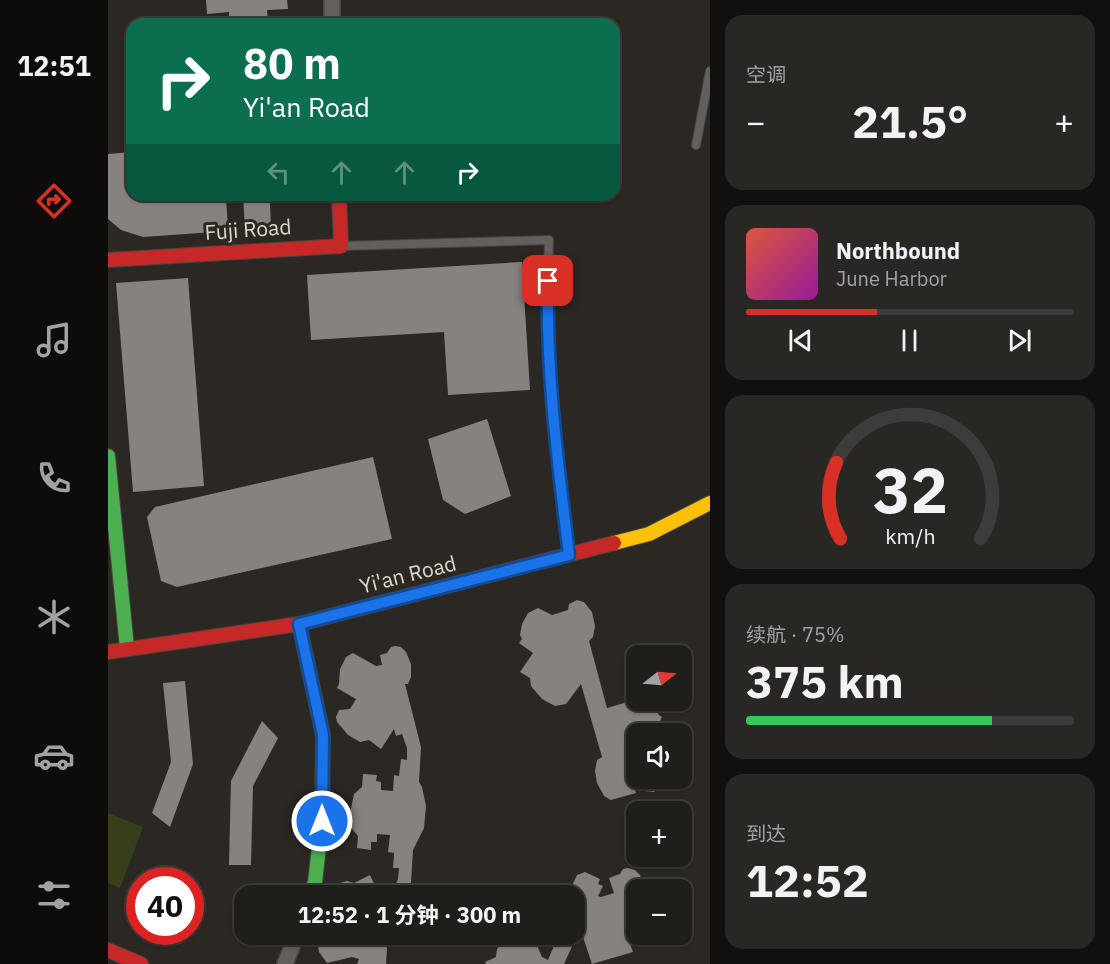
<!DOCTYPE html>
<html lang="zh">
<head>
<meta charset="utf-8">
<style>
  body { margin:0; font-family:"IBM Plex Sans","Noto Sans SC",sans-serif; background:#282724; color:#f1f3f6; height:100vh; display:flex; flex-direction:column; font-size:22px; white-space:nowrap }
  * { box-sizing:border-box; margin:0 }
  p { font-size:20px; color:#a2a2a3 }
  .icon { flex:none; width:33px; height:33px; fill:none; stroke:currentColor; stroke-width:2; stroke-linecap:round; stroke-linejoin:round }
  .map { position:relative; flex:1; overflow:hidden }
  .details { display:flex; flex-direction:column; gap:15px; padding:15px; background:#12100f; width:400px }
  .details>* { flex:none }
  .banner { position:absolute; left:18px; top:18px; width:494px; height:183px; border-radius:18px; box-shadow:0 2px 4px #0004,0 0 0 2px #3d3c3a; background:#0b6e4f; color:#fff; overflow:hidden }
  .needle { width:39px; rotate:73deg }
  .controls { position:absolute; left:518px; top:645px; display:grid; gap:12px }
  .controls a { display:grid; place-items:center; width:66px; height:66px; border-radius:12px; background:#201e1b; box-shadow:0 2px 4px #0004,0 0 0 2px #3d3c3a; font-size:30px }
  .speed { position:absolute; left:18px; top:867px; display:flex; gap:12px; font-size:30px; font-weight:700; text-align:center }
  .speed>* { display:grid; place-content:center; width:78px; height:78px; border-radius:50%; background:#201e1b; box-shadow:0 2px 4px #0004,0 0 0 2px #3d3c3a; line-height:1 }
  .speed .limit { border:9px solid #d22; background:#fff; color:#111 }
  .pin { position:absolute; display:grid; place-items:center; width:51px; height:51px; color:#fff; margin:-26px; border-radius:12px; box-shadow:0 3px 9px #0006 }
  .me { position:absolute; width:66px; margin:-33px; rotate:0deg; stroke-linejoin:round; filter:drop-shadow(0 0 4px #0008) }
  .turn { display:flex; align-items:center; gap:21px; height:126px; padding:0 18px; font-size:27px }
  .turn .icon { width:78px; height:78px; stroke-width:2.5 }
  .turn b { display:block; font-size:42px; line-height:51px }
  .lanes { display:flex; align-items:center; height:57px; padding:0 18px; background:#0003; justify-content:center; gap:30px; direction:ltr }
  .lanes .off { opacity:.35 }
  .big { font-size:45px; font-weight:700; line-height:1.1 }
  .details .tile { flex:1; display:flex; flex-direction:column; justify-content:center; gap:9px; min-width:0; padding:0 21px; border-radius:18px; background:#282724 }
  .details .dial { align-items:center; gap:0 }
  .dial svg { height:156px; overflow:visible; fill:none; stroke:#3d3c3a; stroke-width:7; stroke-linecap:round; text-anchor:middle }
  .dial text { fill:#f1f3f6; stroke:none }
  .song { display:flex; align-items:center; gap:18px }
  .cover { width:72px; height:72px; border-radius:9px; background:linear-gradient(135deg,hsl(10 70% 55%),hsl(300 70% 35%)) }
  .played { height:6px; border-radius:3px; background:linear-gradient(90deg,#d93025 40%,#3d3c3a 40%) }
  .keys { display:flex; justify-content:space-around; direction:ltr }
  .heat { display:flex; justify-content:space-between; align-items:center; font-size:33px; direction:ltr }
  .charge { height:9px; border-radius:4px; background:linear-gradient(90deg,#34c759 75%,#3d3c3a 0) }
  .trip { position:absolute; left:126px; top:885px; width:351px; height:60px; border-radius:18px; background:#201e1b; box-shadow:0 2px 4px #0004,0 0 0 2px #3d3c3a; font-weight:700; line-height:60px; text-align:center }
  main { display:flex; flex:1; min-height:0 }
  .menu { display:flex; flex-direction:column; width:108px; justify-content:space-around; align-items:center; background:#0d0c0b; color:#a2a2a3 }
  .menu .icon { width:42px; height:42px }
  .menu .current { color:#d93025 }
  .menu b { font-size:27px; color:#f1f3f6 }
  .map>svg:first-child { display:block }
  .green { fill:#363f1a }
  .building { fill:#85827f }
  .lines { fill:none; stroke-linecap:round; stroke-linejoin:round }
  .lane-casing { stroke:#474541; stroke-width:10 }
  .street-casing { stroke:#474541; stroke-width:18 }
  .fast-casing { stroke:#474541; stroke-width:16 }
  .slow-casing { stroke:#474541; stroke-width:16 }
  .jam-casing { stroke:#474541; stroke-width:16 }
  .lane { stroke:#625f5c; stroke-width:8 }
  .street { stroke:#625f5c; stroke-width:15 }
  .fast { stroke:#4caf50; stroke-width:14 }
  .slow { stroke:#ffc107; stroke-width:14 }
  .jam { stroke:#c62828; stroke-width:14 }
  .route-casing { stroke:#114b97; stroke-width:15 }
  .route { stroke:#1a73e8; stroke-width:10 }
  .labels { text-anchor:middle; stroke-width:6; stroke-linejoin:round; paint-order:stroke }
  .street-label { font-size:21px; fill:#dcd9d4; stroke:#2e2821 }
</style>
</head>
<body>
<main>
<nav class="menu">
<b>12:51</b>
<svg class="icon current" aria-label="directions" viewBox="0 0 24 24"><path d="M12 3l9 9-9 9-9-9zM9 14v-3h6M13 9l2 2-2 2"/></svg>
<svg class="icon" aria-label="music" viewBox="0 0 24 24"><path d="M9 18V5l10-2v13"/><circle cx="6" cy="18" r="3"/><circle cx="16" cy="16" r="3"/></svg>
<svg class="icon" aria-label="phone" viewBox="0 0 24 24"><path d="M5 4h4l2 5-3 2q2 4 5 5l2-3 5 2v4C11 20 4 13 5 4z"/></svg>
<svg class="icon" aria-label="climate" viewBox="0 0 24 24"><path d="M12 3v18M4 7l16 10M4 17L20 7"/></svg>
<svg class="icon" aria-label="car" viewBox="0 0 24 24"><path d="M5 17H2v-5l4-1 3-4h7l3 4 3 1v5h-3M9 17h6M6 11h13"/><circle cx="7" cy="17" r="2"/><circle cx="17" cy="17" r="2"/></svg>
<svg class="icon" aria-label="filters" viewBox="0 0 24 24"><path d="M4 7h16M4 17h16"/><circle cx="9" cy="7" r="2"/><circle cx="15" cy="17" r="2"/></svg>
</nav>
<div class="map">
<svg width="602" height="964" viewBox="0 0 602 964">
  <rect width="100%" height="100%" fill="#2b2824"/>
  <path class="green" d="M0 813 35 827 12 888 0 883Z"/>
  <path class="building" d="M98 0H179L180 9 159 10 160 24H121V12L99 14Z
    M24 152V195H118L120 231 35 237 13 230 0 219V154Z
    M135 195H189V201L162 203 163 227 137 228Z
    M414 262 422 390 340 395 336 332 203 340 199 275Z
    M80 278 96 486 25 492 8 283Z
    M379 419 403 496 357 514 335 500 320 439Z
    M265 457 284 539 69 587 53 581 39 517 47 507Z
    M469 600 476 602 484 612 487 626 485 637 481 641 499 708 516 703 522 693 528 691V700H544L551 715 554 717 547 731 552 734H528V778H558L554 785 546 792 537 791 535 787 525 782 528 793 503 800 496 796 489 783 487 771 489 760 494 757 473 684 458 704 447 706 434 699 423 686 422 678 412 672 425 653 411 643 414 639 412 635 414 624 420 613 430 608 444 615 460 610 461 604Z
    M287 646 293 647 298 652 303 664V677L300 684H297L313 747 311 782 314 787 318 806 316 828 305 850 303 882 298 896H275L276 892 280 894 282 888 286 889 290 879 291 868H285L286 853 280 852 282 835 269 834V842H263V850L249 848 250 836 244 829 242 813 246 794 254 787 255 774 269 775 268 781 273 782V790L285 791 286 775 291 776 293 759 299 760V748L294 734 288 736 286 729 273 749 261 740 252 742 240 735 229 722 228 717 231 710 242 709 248 699 229 688 231 684 232 669 238 657 245 653 268 666 274 665 272 655 279 653 283 647Z
    M77 681 85 764 62 827 44 813 63 762 55 683Z
    M154 721 170 738 145 786 143 865H121L123 781Z
    M520 868 527 870 532 875 537 890H528V925L517 929 525 952 484 964 474 934 471 941 467 940 456 964H378L377 962 388 957 389 949 392 945 407 934H424L434 957 440 960 451 934H466V896H461L463 888 469 875 477 872 492 879 490 884 495 886 490 896 493 897 506 893 501 878 512 874 515 869Z
    M262 875 272 896H215L229 884 239 881 246 883Z
    M212 934H265L264 939 276 944 279 948 278 964H249L251 959 244 957 219 963 211 952 209 940Z"/>
  <g class="lines">
    <defs>
      <path id="lane" d="M588 145 602 71
        M233 246 441 240 439 322 447 446 461 553"/>
      <path id="street" d="M224 0V24
        M177 964 189 934"/>
      <path id="fast" d="M0 456 19 648
        M191 624 215 735 214 821 207 882 202 896"/>
      <path id="slow" d="M506 543 541 534 602 503"/>
      <path id="jam" d="M0 260 233 246 231 195
        M0 652 191 624 506 543
        M0 950 33 964"/>
    </defs>
    <use href="#lane" class="lane-casing"/>
    <use href="#street" class="street-casing"/>
    <use href="#fast" class="fast-casing"/>
    <use href="#slow" class="slow-casing"/>
    <use href="#jam" class="jam-casing"/>
    <use href="#lane" class="lane"/>
    <use href="#street" class="street"/>
    <use href="#fast" class="fast"/>
    <use href="#slow" class="slow"/>
    <use href="#jam" class="jam"/>
  </g>
  <g class="lines">
    <defs>
      <path id="route" d="M214 821 215 735 191 624 461 555C450 464 438 373 440 281"/>
    </defs>
    <use href="#route" class="route-casing"/>
    <use href="#route" class="route"/>
  </g>
  <g class="labels">
    <g class="street-label">
      <text transform="translate(140 230) rotate(-4)" y="7">Fuji Road</text>
      <text transform="translate(300 575) rotate(-14)" y="7">Yi'an Road</text>
    </g>
  </g>
</svg>
<div class="controls">
<a><svg class="needle" viewBox="-14 -14 28 28"><path d="M0-13l5 13h-10z" fill="#e53935"/><path d="M0 13l5-13h-10z" fill="#a2a2a3"/></svg></a>
<a><svg class="icon" aria-label="sound" viewBox="0 0 24 24"><path d="M4 9h4l5-4v14l-5-4H4zM17 9q2 3 0 6"/></svg></a>
<a>+</a>
<a>−</a>
</div>
<div class="speed"><div class="limit">40</div></div>
<div class="pin" style="left:440px;top:281px;background:#d93025"><svg class="icon" aria-label="arrive" viewBox="0 0 24 24"><path d="M6 21V4h12l-3 4 3 4H6"/></svg></div>
<svg class="me" style="left:214px;top:821px" viewBox="-20 -20 40 40"><circle r="17" fill="#1a73e8" stroke="#fff" stroke-width="3"/><path d="M0-11L8 9 0 5-8 9z" fill="#fff"/></svg>
<div class="trip">12:52 · 1 分钟 · 300 m</div>
<div class="banner">
<div class="turn"><svg class="icon" aria-label="right" viewBox="0 0 24 24"><path d="M7 20v-9h11M14 6l5 5-5 5"/></svg><div><b>80 m</b>Yi'an Road</div></div>
<div class="lanes"><svg class="icon off" aria-label="left" viewBox="0 0 24 24"><path d="M17 20v-9H6M10 6l-5 5 5 5"/></svg><svg class="icon off" aria-label="ahead" viewBox="0 0 24 24"><path d="M12 20V5M6 11l6-6 6 6"/></svg><svg class="icon off" aria-label="ahead" viewBox="0 0 24 24"><path d="M12 20V5M6 11l6-6 6 6"/></svg><svg class="icon" aria-label="right" viewBox="0 0 24 24"><path d="M7 20v-9h11M14 6l5 5-5 5"/></svg></div>
</div>
</div>
<section class="details">
<div class="tile"><p>空调</p>
<div class="heat"><a>−</a><b class="big">21.5°</b><a>+</a></div>
</div>
<div class="tile">
<div class="song"><i class="cover"></i><div><b>Northbound</b><p>June Harbor</p></div></div>
<div class="played"></div>
<div class="keys"><svg class="icon" aria-label="previous" viewBox="0 0 24 24"><path d="M18 5L8 12l10 7zM5 5v14"/></svg><svg class="icon" aria-label="pause" viewBox="0 0 24 24"><path d="M8 5v14M16 5v14"/></svg><svg class="icon" aria-label="next" viewBox="0 0 24 24"><path d="M6 5l10 7-10 7zM19 5v14"/></svg></div>
</div>
<div class="tile dial"><svg viewBox="0 0 100 80">
<path d="M14 69A42 42 0 1 1 86 69"/>
<path d="M14 69A42 42 0 0 1 12 30" stroke="#d93025"/>
<text x="50" y="56" font-size="32" font-weight="700">32</text>
<text x="50" y="72" font-size="11">km/h</text>
</svg></div>
<div class="tile"><p>续航 · 75%</p><b class="big">375 km</b><div class="charge"></div></div>
<div class="tile"><p>到达</p><b class="big">12:52</b></div>
</section>
</main>
</body>
</html>
